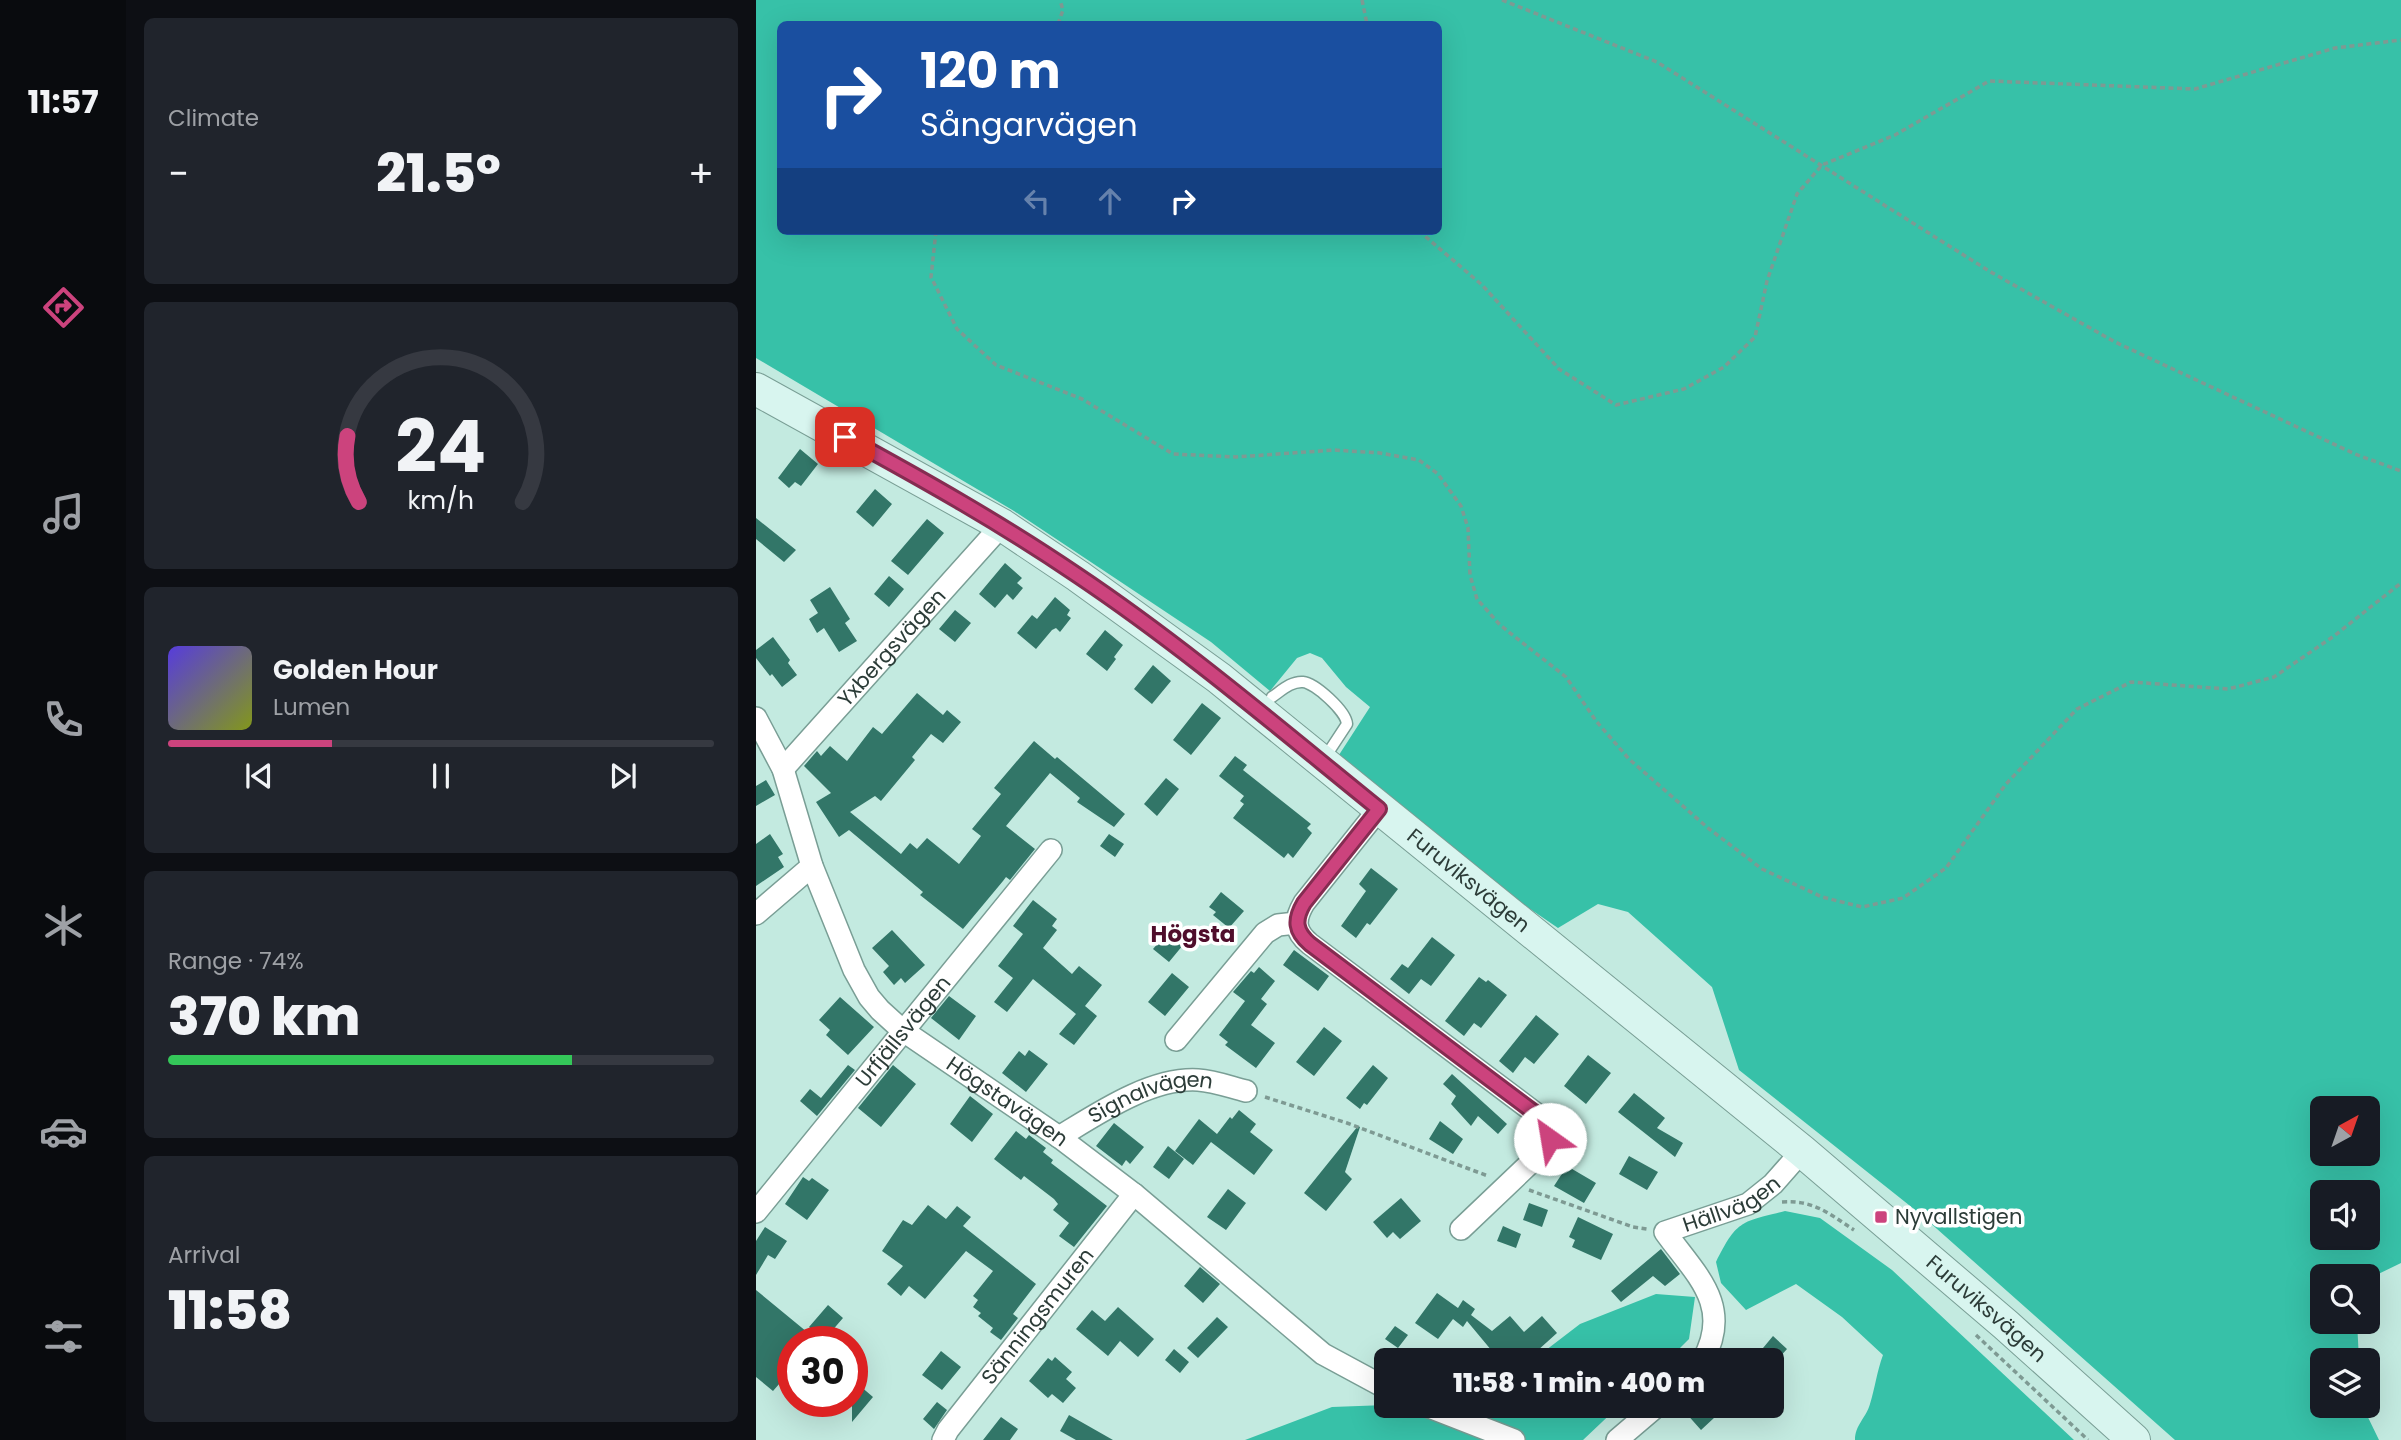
<!DOCTYPE html>
<html lang="en">
<head>
<meta charset="utf-8">
<style>
  body { margin:0; font-family:Poppins,sans-serif; background:#20242c; color:#f1f3f6; height:100vh; display:flex; flex-direction:column; font-size:26px; white-space:nowrap }
  * { box-sizing:border-box; margin:0 }
  p { font-size:23px; color:#9ea1a6 }
  .icon { flex:none; width:38px; height:38px; fill:none; stroke:currentColor; stroke-width:2; stroke-linecap:round; stroke-linejoin:round }
  .map { position:relative; flex:1; overflow:hidden }
  .side { display:flex; flex-direction:column; gap:18px; padding:18px; background:#0d0f14; width:630px }
  .side>* { flex:none }
  .hud { position:absolute; left:21px; top:21px; width:665px; height:214px; border-radius:10px; box-shadow:0 7px 28px #0002; background:#1a4fa0; color:#fff; overflow:hidden }
  .needle { width:46px; rotate:40deg }
  .fabs { position:absolute; left:1554px; top:1096px; display:grid; gap:14px }
  .fabs a { display:grid; place-items:center; width:70px; height:70px; border-radius:10px; background:#171b24; box-shadow:0 7px 28px #0002; font-size:35px }
  .speed { position:absolute; left:21px; top:1326px; display:flex; gap:14px; font-size:35px; font-weight:700; text-align:center }
  .speed>* { display:grid; place-content:center; width:91px; height:91px; border-radius:50%; background:#171b24; box-shadow:0 7px 28px #0002; line-height:1 }
  .speed .limit { border:10px solid #d22; background:#fff; color:#111 }
  .pin { position:absolute; display:grid; place-items:center; width:60px; height:60px; color:#fff; margin:-30px; border-radius:14px; box-shadow:0 4px 10px #0006 }
  .me { position:absolute; width:77px; margin:-38px; rotate:328deg; stroke-linejoin:round; filter:drop-shadow(0 0 5px #0008) }
  .turn { display:flex; align-items:center; gap:24px; height:147px; padding:0 28px; font-size:32px }
  .turn .icon { width:91px; height:91px; stroke-width:2.5 }
  .turn b { display:block; font-size:49px; line-height:60px }
  .lanes { display:flex; align-items:center; height:66px; padding:0 28px; background:#0003; justify-content:center; gap:35px; direction:ltr }
  .lanes .off { opacity:.35 }
  .big { font-size:52px; font-weight:800; line-height:1.1 }
  .side .tile { flex:1; display:flex; flex-direction:column; justify-content:center; gap:10px; min-width:0; padding:0 24px; border-radius:10px; background:#20242c }
  .side .dial { align-items:center; gap:0 }
  .dial svg { height:182px; overflow:visible; fill:none; stroke:#363941; stroke-width:7; stroke-linecap:round; text-anchor:middle }
  .dial text { fill:#f1f3f6; stroke:none }
  .song { display:flex; align-items:center; gap:21px }
  .cover { width:84px; height:84px; border-radius:10px; background:linear-gradient(135deg,hsl(250 70% 55%),hsl(70 70% 35%)) }
  .played { height:7px; border-radius:4px; background:linear-gradient(90deg,#cc437d 30%,#363941 30%) }
  .keys { display:flex; justify-content:space-around; direction:ltr }
  .heat { display:flex; justify-content:space-between; align-items:center; font-size:38px; direction:ltr }
  .charge { height:10px; border-radius:5px; background:linear-gradient(90deg,#34c759 74%,#363941 0) }
  .trip { position:absolute; left:618px; top:1348px; width:410px; height:70px; border-radius:10px; background:#171b24; box-shadow:0 7px 28px #0002; font-weight:800; line-height:70px; text-align:center }
  main { display:flex; flex:1; min-height:0 }
  .tab-bar { display:flex; flex-direction:column; width:126px; justify-content:space-around; align-items:center; background:#090b0e; color:#9ea1a6 }
  .tab-bar .icon { width:49px; height:49px }
  .tab-bar .selected { color:#cc437d }
  .tab-bar b { font-size:32px; color:#f1f3f6 }
  .map>svg:first-child { display:block }
  .forest { fill:#37c1a8; fill-rule:evenodd }
  .building { fill:#327668 }
  .lines { fill:none; stroke-linecap:round; stroke-linejoin:round }
  .lane-casing { stroke:#799e95; stroke-width:13 }
  .street-casing { stroke:#799e95; stroke-width:24 }
  .secondary-casing { stroke:#799e95; stroke-width:34 }
  .path { stroke:#7e9a93; stroke-width:3.5; stroke-dasharray:5 3.5; stroke-linecap:butt }
  .lane { stroke:#fff; stroke-width:10 }
  .street { stroke:#fff; stroke-width:21 }
  .secondary { stroke:#d8f5ef; stroke-width:32 }
  .route-casing { stroke:#852c51; stroke-width:18 }
  .route { stroke:#cc437d; stroke-width:12 }
  .poi-dot { fill:#cc437d; stroke:#fff; stroke-width:2.5 }
  .labels { text-anchor:middle; stroke-width:7; stroke-linejoin:round; paint-order:stroke }
  .street-label { font-size:21px; fill:#2c3c38; stroke:#fff }
  .poi-label { font-size:21px; fill:#2c3c38; stroke:#fff; text-anchor:start }
  .neighbourhood-label { font-size:23px; font-weight:bold; fill:#4f0d2b; stroke:#fff }
</style>
</head>
<body>
<main>
<nav class="tab-bar">
<b>11:57</b>
<svg class="icon selected" aria-label="directions" viewBox="0 0 24 24"><path d="M12 3l9 9-9 9-9-9zM9 14v-3h6M13 9l2 2-2 2"/></svg>
<svg class="icon" aria-label="music" viewBox="0 0 24 24"><path d="M9 18V5l10-2v13"/><circle cx="6" cy="18" r="3"/><circle cx="16" cy="16" r="3"/></svg>
<svg class="icon" aria-label="phone" viewBox="0 0 24 24"><path d="M5 4h4l2 5-3 2q2 4 5 5l2-3 5 2v4C11 20 4 13 5 4z"/></svg>
<svg class="icon" aria-label="climate" viewBox="0 0 24 24"><path d="M12 3v18M4 7l16 10M4 17L20 7"/></svg>
<svg class="icon" aria-label="car" viewBox="0 0 24 24"><path d="M5 17H2v-5l4-1 3-4h7l3 4 3 1v5h-3M9 17h6M6 11h13"/><circle cx="7" cy="17" r="2"/><circle cx="17" cy="17" r="2"/></svg>
<svg class="icon" aria-label="filters" viewBox="0 0 24 24"><path d="M4 7h16M4 17h16"/><circle cx="9" cy="7" r="2"/><circle cx="15" cy="17" r="2"/></svg>
</nav>
<section class="side">
<div class="tile"><p>Climate</p>
<div class="heat"><a>−</a><b class="big">21.5°</b><a>+</a></div>
</div>
<div class="tile dial"><svg viewBox="0 0 100 80">
<path d="M14 69A42 42 0 1 1 86 69"/>
<path d="M14 69A42 42 0 0 1 9 40" stroke="#cc437d"/>
<text x="50" y="56" font-size="32" font-weight="700">24</text>
<text x="50" y="72" font-size="11">km/h</text>
</svg></div>
<div class="tile">
<div class="song"><i class="cover"></i><div><b>Golden Hour</b><p>Lumen</p></div></div>
<div class="played"></div>
<div class="keys"><svg class="icon" aria-label="previous" viewBox="0 0 24 24"><path d="M18 5L8 12l10 7zM5 5v14"/></svg><svg class="icon" aria-label="pause" viewBox="0 0 24 24"><path d="M8 5v14M16 5v14"/></svg><svg class="icon" aria-label="next" viewBox="0 0 24 24"><path d="M6 5l10 7-10 7zM19 5v14"/></svg></div>
</div>
<div class="tile"><p>Range · 74%</p><b class="big">370 km</b><div class="charge"></div></div>
<div class="tile"><p>Arrival</p><b class="big">11:58</b></div>
</section>
<div class="map">
<svg width="1645" height="1440" viewBox="0 0 1645 1440">
  <rect width="100%" height="100%" fill="#c3eae0"/>
  <path class="forest" d="M0 0H1645V1263L1612 1279V1276H1566V1321H1601L1603 1360H1566V1405H1606L1623 1440H1419L1163 1213 983 1070 956 987 872 912 842 904 802 928 730 879 581 758 614 707 590 687 566 658 554 653 541 658 514 691 455 642 258 511 0 358ZM24 24H682V231H24ZM1566 1108H1612V1153H1566ZM1566 1192H1612V1237H1566Z
    M1029 1211 1064 1218 1136 1270 1318 1440H1099C1099 1425 1110 1418 1114 1404 1119 1388 1121 1371 1127 1355L1086 1317 1040 1284 990 1310 965 1283 960 1262C981 1220 985 1222 1029 1211Z
    M900 1294 939 1297 933 1339 912 1360H777L824 1324Z
    M630 1405H864L827 1440H489L576 1407Z"/>
  <path class="building" d="M44 449 62 464 45 486 39 482 33 488 22 478Z
    M119 489 136 504 117 527 100 512Z
    M0 518 40 550 28 562 0 539Z
    M171 519 188 533 152 575 135 561Z
    M249 563 266 578 261 583 267 588 257 600 251 594 239 608 223 594Z
    M133 576 148 589 133 607 118 594Z
    M74 587 94 619 89 623 101 641 83 652 68 628 61 633 53 619 62 613 54 600Z
    M299 597 314 610 311 615 315 618 304 632 300 628 296 630 280 649 261 633 276 615 281 619Z
    M199 610 215 623 199 642 183 629Z
    M349 630 367 645 358 657 360 659 351 671 330 654Z
    M17 637 34 660 32 663 41 675 26 687 16 674 14 676 0 658V650Z
    M397 665 415 681 396 704 378 689Z
    M161 693 187 715 191 710 205 722 187 743 175 734 156 757 159 760 125 801 119 796 94 812 145 854 154 843 161 849 171 838 203 864 225 836 216 829 245 794 238 788 278 741 299 759 301 757 369 814 358 827 321 802 324 798 294 773 250 826 279 849 254 880 250 877 247 881 207 929 164 895 167 892 93 830 83 837 60 802 75 793 48 766 61 751 65 756 74 746 91 761 117 727 126 734Z
    M446 703 465 718 435 755 417 740Z
    M479 756 491 765 487 770 555 824 551 828 556 833 537 858 532 853 528 858 477 818 488 804 484 801 488 796 463 776Z
    M410 778 423 789 401 816 388 804Z
    M10 780 19 795 0 806V786Z
    M14 834 27 854 22 857 28 867 0 886V844Z
    M353 834 368 844 359 857 344 846Z
    M615 868 642 889 614 925 611 923 600 938 585 926 610 891 603 884Z
    M465 892 488 911 473 928 457 915 460 912 453 907Z
    M277 900 301 919 296 926 301 930 287 948 316 974 323 966 346 985 329 1006 341 1016 318 1045 303 1034 320 1014 277 979 251 1012 238 1002 257 978 242 966 267 934 257 926Z
    M417 926 432 939 413 962 397 949Z
    M136 930 169 965 149 983 145 978 138 985 127 972 133 966 116 948Z
    M676 937 699 955 675 986 665 979 653 994 634 979 646 964 652 968Z
    M538 950 573 976 562 991 527 965Z
    M503 967 519 981 505 999 511 1004 495 1025 519 1043 500 1068 469 1045 472 1042 463 1035 489 1001 477 992 495 971 498 973Z
    M416 973 433 987 409 1016 392 1002Z
    M723 977 730 982 732 980 751 995 725 1028 718 1023 708 1036 689 1021Z
    M193 996 220 1016 203 1040 175 1018Z
    M84 997 118 1027 92 1055 70 1035 74 1030 63 1020Z
    M780 1015 803 1034 778 1064 769 1057 757 1073 743 1061Z
    M568 1027 586 1041 558 1076 540 1062Z
    M273 1050 292 1064 270 1092 246 1073 263 1051 269 1056Z
    M832 1055 855 1073 830 1104 808 1086Z
    M92 1065 99 1070 61 1116 44 1101 54 1089 65 1098Z
    M137 1065 160 1084 125 1127 102 1108Z
    M617 1065 632 1078 611 1105 608 1103 604 1109 590 1098Z
    M696 1074 751 1124 742 1134 722 1116 715 1126 695 1104 700 1096 687 1084Z
    M878 1093 909 1118 901 1128 927 1143 919 1157 862 1112Z
    M214 1096 237 1114 216 1142 194 1124Z
    M483 1110 500 1124 494 1132 517 1150 498 1175 455 1142 437 1165 419 1151 443 1119 461 1134 474 1117 476 1119Z
    M684 1121 707 1139 697 1154 673 1139Z
    M358 1123 388 1147 374 1164 370 1160 366 1166 340 1146Z
    M602 1126 604 1127 589 1172 596 1179 570 1211 548 1193Z
    M260 1131 270 1139 273 1135 290 1148 287 1152 297 1160 295 1163 351 1206 318 1247 303 1236 313 1223 297 1210 302 1204 298 1199 268 1176 265 1180 238 1159Z
    M412 1146 428 1159 413 1179 397 1167Z
    M873 1156 902 1172 891 1190 863 1174Z
    M811 1166 840 1183 828 1203 798 1186Z
    M47 1177 53 1181 56 1178 73 1190 51 1220 29 1204Z
    M472 1189 490 1203 470 1230 451 1217Z
    M645 1198 665 1221 644 1239 637 1232 631 1238 617 1222Z
    M773 1203 792 1210 786 1227 767 1220Z
    M172 1205 190 1219 201 1206 215 1217 207 1226 280 1284 257 1314 262 1318 245 1340 234 1332 237 1328 222 1316 225 1313 217 1307 222 1300 217 1296 237 1271 210 1251 169 1299 153 1286 145 1296 131 1284 147 1266 126 1251 147 1220 156 1225Z
    M822 1217 857 1234 845 1260 816 1247 819 1240 813 1237Z
    M747 1226 765 1234 760 1248 741 1241Z
    M9 1227 31 1241 19 1259 12 1255 0 1275V1241Z
    M905 1249 924 1274 909 1286 897 1276 865 1302 855 1291Z
    M444 1267 464 1284 447 1303 428 1286Z
    M0 1290 51 1332 42 1342H37V1349L30 1357 37 1363V1368L17 1391 0 1377Z
    M681 1293 702 1308 707 1300 719 1309 715 1315 736 1331 754 1316 768 1332 786 1316 801 1333 771 1360H758L749 1350 741 1357 711 1321 707 1327 697 1319 682 1339 659 1323Z
    M72 1305 87 1318 68 1340 53 1327Z
    M362 1307 398 1339 382 1357 364 1341 352 1356 320 1329 336 1310 349 1321Z
    M461 1317 472 1327 442 1358 431 1348Z
    M639 1326 652 1335 642 1348 629 1339Z
    M1017 1336 1031 1349 1021 1360H997Z
    M418 1349 433 1362 424 1373 409 1360Z
    M185 1351 205 1367 186 1390 166 1375Z
    M299 1357 316 1372 310 1379 320 1388 307 1403 296 1394 292 1398 273 1381 292 1358 296 1361Z
    M96 1379 117 1397 96 1422Z
    M181 1402 191 1410 178 1429 167 1419Z
    M937 1405H972L945 1430 929 1412Z
    M313 1415 357 1440H320L304 1431Z
    M245 1417 262 1429 254 1440H227Z"/>
  <g class="lines">
    <defs>
      <path id="lane" d="M516 697C525 691 535 681 547 682 559 683 590 711 591 724L568 759"/>
      <g id="street">
        <path id="s1" d="M0 718 27 769 56 866 98 970 113 997 124 1010 146 1030 303 1137 378 1194 567 1354 630 1388"/>
        <path id="s2" d="M27 769 246 525"/>
        <path d="M623 809 548 903C538 920 538 931 554 944L783 1116 790 1124 794 1134 788 1150 705 1229"/>
        <path d="M0 914 56 866"/>
        <path d="M420 1040 509 933 522 925 540 923"/>
        <path id="s3" d="M303 1137C341 1114 395 1077 442 1080 458 1081 474 1087 490 1091"/>
        <path id="s4" d="M0 1212 295 850"/>
        <path id="s5" d="M947 1360C977 1305 940 1275 909 1232L992 1204 1017 1184 1046 1151"/>
        <path d="M668 1405 758 1440"/>
        <path id="s6" d="M187 1440 192 1430 378 1194"/>
        <path d="M861 1440 902 1405"/>
      </g>
      <g id="secondary">
        <path id="s7" d="M0 389 246 525 322 576 463 678 1046 1151 1250 1325 1378 1440"/>
      </g>
    </defs>
    <use href="#lane" class="lane-casing"/>
    <use href="#street" class="street-casing"/>
    <use href="#secondary" class="secondary-casing"/>
    <path class="path" d="M606 0 611 24
      M746 0 901 62 1233 271 1359 342 1599 454 1645 471
      M302 24 307 10 304 0
      M180 231 175 277 201 329 240 365 326 399 417 454 480 457 578 450 624 453 663 460 682 474 705 506 712 528 714 575 721 599 744 625 810 677 840 721 873 759 952 828 1006 869 1066 897 1106 907 1147 898 1190 868 1250 784 1321 709 1375 682 1472 689 1518 677 1578 636 1645 583
      M663 231 726 285 803 369 860 405 928 389 968 367 999 337 1011 281 1041 194 1066 165 1139 135 1233 81 1439 89 1579 48 1645 40
      M509 1097 591 1123 732 1176
      M773 1190 877 1227 891 1229
      M1026 1202C1058 1200 1072 1213 1098 1230
      M1220 1335 1332 1440"/>
    <use href="#lane" class="lane"/>
    <use href="#street" class="street"/>
    <use href="#secondary" class="secondary"/>
  </g>
  <g class="lines">
    <defs>
      <path id="route" d="M89 437C168 480 246 524 321 575 427 646 524 729 623 809L548 903C538 920 539 931 554 944L783 1116 793 1128 794 1139"/>
    </defs>
    <use href="#route" class="route-casing"/>
    <use href="#route" class="route"/>
  </g>
  <rect class="poi-dot" x="1118" y="1210" width="14" height="14" rx="3.5"/>
  <g class="labels">
    <g class="street-label">
      <text dy="7" stroke="none"><textPath href="#s2" startOffset="163">Yxbergsvägen</textPath></text>
      <text dy="7" stroke="none"><textPath href="#s7" startOffset="868">Furuviksvägen</textPath></text>
      <text dy="7" stroke="none"><textPath href="#s4" startOffset="233">Urfjällsvägen</textPath></text>
      <text dy="7" stroke="none"><textPath href="#s1" startOffset="476">Högstavägen</textPath></text>
      <text dy="7" stroke="none"><textPath href="#s3" startOffset="102">Signalvägen</textPath></text>
      <text dy="7" stroke="none"><textPath href="#s5" startOffset="217">Hällvägen</textPath></text>
      <text dy="7" stroke="none"><textPath href="#s7" startOffset="1540">Furuviksvägen</textPath></text>
      <text dy="7" stroke="none"><textPath href="#s6" startOffset="156">Sänningsmuren</textPath></text>
    </g>
    <g class="poi-label">
      <text x="1139" y="1224">Nyvallstigen</text>
    </g>
    <g class="neighbourhood-label">
      <text x="437" y="942">Högsta</text>
    </g>
  </g>
</svg>
<div class="fabs">
<a><svg class="needle" viewBox="-14 -14 28 28"><path d="M0-13l5 13h-10z" fill="#e53935"/><path d="M0 13l5-13h-10z" fill="#9ea1a6"/></svg></a>
<a><svg class="icon" aria-label="sound" viewBox="0 0 24 24"><path d="M4 9h4l5-4v14l-5-4H4zM17 9q2 3 0 6"/></svg></a>
<a><svg class="icon" aria-label="search" viewBox="0 0 24 24"><circle cx="10" cy="10" r="6"/><path d="M15 15l6 6"/></svg></a>
<a><svg class="icon" aria-label="layers" viewBox="0 0 24 24"><path d="M12 4l9 5-9 5-9-5zM3 14l9 5 9-5"/></svg></a>
</div>
<div class="speed"><div class="limit">30</div></div>
<div class="pin" style="left:89px;top:437px;background:#d93025"><svg class="icon" aria-label="arrive" viewBox="0 0 24 24"><path d="M6 21V4h12l-3 4 3 4H6"/></svg></div>
<svg class="me" style="left:794px;top:1139px" viewBox="-20 -20 40 40"><circle r="19" fill="#fff"/><path d="M0-13L10 11 0 6-10 11z" fill="#cc437d"/></svg>
<div class="trip">11:58 · 1 min · 400 m</div>
<div class="hud">
<div class="turn"><svg class="icon" aria-label="right" viewBox="0 0 24 24"><path d="M7 20v-9h11M14 6l5 5-5 5"/></svg><div><b>120 m</b>Sångarvägen</div></div>
<div class="lanes"><svg class="icon off" aria-label="left" viewBox="0 0 24 24"><path d="M17 20v-9H6M10 6l-5 5 5 5"/></svg><svg class="icon off" aria-label="ahead" viewBox="0 0 24 24"><path d="M12 20V5M6 11l6-6 6 6"/></svg><svg class="icon" aria-label="right" viewBox="0 0 24 24"><path d="M7 20v-9h11M14 6l5 5-5 5"/></svg></div>
</div>
</div>
</main>
</body>
</html>
